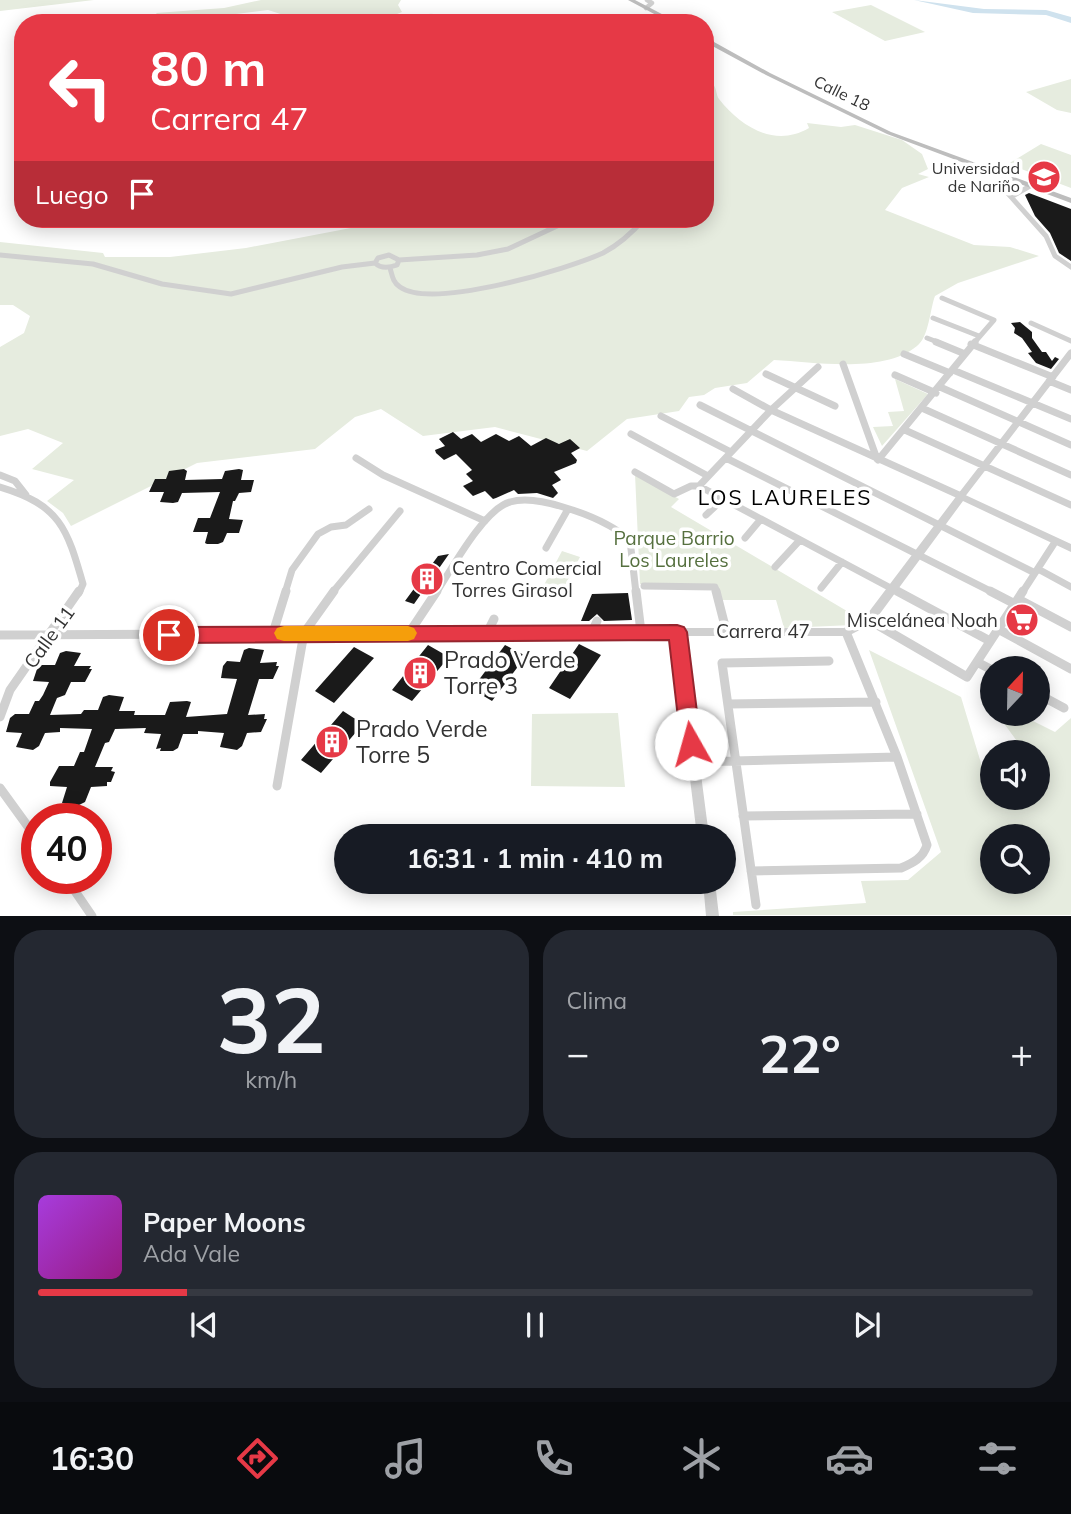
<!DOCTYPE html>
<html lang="es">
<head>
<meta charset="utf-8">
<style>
  body { margin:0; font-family:Mulish,sans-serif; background:#242831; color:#f1f3f6; height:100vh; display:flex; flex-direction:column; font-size:26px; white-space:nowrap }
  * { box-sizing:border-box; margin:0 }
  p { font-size:23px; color:#9ea1a6 }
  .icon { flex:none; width:38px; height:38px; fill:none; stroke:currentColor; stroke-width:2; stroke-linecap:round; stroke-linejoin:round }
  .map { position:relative; height:916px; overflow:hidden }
  .details { display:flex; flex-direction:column; gap:14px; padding:14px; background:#0d0f14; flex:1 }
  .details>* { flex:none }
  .guide { position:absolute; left:14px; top:14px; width:700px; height:214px; border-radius:28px; box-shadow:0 4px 18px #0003; background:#e63946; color:#fff; overflow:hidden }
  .needle { width:46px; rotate:22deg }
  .tools { position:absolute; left:980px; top:656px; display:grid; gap:14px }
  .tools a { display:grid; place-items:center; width:70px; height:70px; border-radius:50%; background:#171b24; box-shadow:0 4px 18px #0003; font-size:35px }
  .speed { position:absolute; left:21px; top:803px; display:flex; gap:14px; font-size:35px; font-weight:700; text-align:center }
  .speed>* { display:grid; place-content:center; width:91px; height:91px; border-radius:50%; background:#171b24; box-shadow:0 4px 18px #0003; line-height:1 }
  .speed .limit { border:10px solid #d22; background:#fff; color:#111 }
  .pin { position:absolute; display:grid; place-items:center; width:60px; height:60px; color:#fff; margin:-30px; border:4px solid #fff; border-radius:50%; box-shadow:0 2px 7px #0007 }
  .me { position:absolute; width:77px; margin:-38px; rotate:353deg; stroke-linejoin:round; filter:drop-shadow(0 0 5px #0008) }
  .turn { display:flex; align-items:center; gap:24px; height:147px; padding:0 21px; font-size:32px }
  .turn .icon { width:91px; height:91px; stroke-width:2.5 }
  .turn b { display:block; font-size:49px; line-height:60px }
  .then { display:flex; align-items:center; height:66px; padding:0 21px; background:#0003; gap:14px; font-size:26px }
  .big { font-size:52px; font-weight:700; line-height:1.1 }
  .details .widget { flex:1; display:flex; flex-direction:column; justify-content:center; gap:10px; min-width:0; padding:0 24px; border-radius:28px; background:#242831 }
  .details .dial { align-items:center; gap:0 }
  .dial b { font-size:91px; line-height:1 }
  .song { display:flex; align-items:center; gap:21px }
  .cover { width:84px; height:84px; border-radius:10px; background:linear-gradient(135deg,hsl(280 70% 55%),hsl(310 70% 35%)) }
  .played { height:7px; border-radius:4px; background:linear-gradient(90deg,#e63946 15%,#363941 15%) }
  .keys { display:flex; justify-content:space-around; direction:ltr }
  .heat { display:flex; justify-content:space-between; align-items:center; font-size:38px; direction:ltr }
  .details .tiles { flex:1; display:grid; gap:14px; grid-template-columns:1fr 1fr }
  .widget:last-child { grid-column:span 2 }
  .trip { position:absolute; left:334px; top:824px; width:402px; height:70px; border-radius:35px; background:#171b24; box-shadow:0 4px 18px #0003; font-weight:700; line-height:70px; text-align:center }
  .tabs { display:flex; height:112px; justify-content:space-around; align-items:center; background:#090b0e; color:#9ea1a6 }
  .tabs .icon { width:49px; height:49px }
  .tabs .selected { color:#e63946 }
  .tabs b { font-size:32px; color:#f1f3f6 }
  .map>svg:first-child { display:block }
  .green { fill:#e6ecdf; fill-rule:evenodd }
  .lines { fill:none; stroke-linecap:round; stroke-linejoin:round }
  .river { fill:#cfe2ee; fill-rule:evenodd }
  .building { fill:#1a1a1a }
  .minor-far3 { stroke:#d0d0d0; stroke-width:4.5 }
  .minor-far2 { stroke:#d0d0d0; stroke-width:5 }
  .minor-far1 { stroke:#d0d0d0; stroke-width:7 }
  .minor { stroke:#d0d0d0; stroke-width:9 }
  .tertiary { fill:#d0d0d0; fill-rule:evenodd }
  .secondary { fill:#bdbdbd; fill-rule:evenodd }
  .route { fill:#e63946; stroke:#96252e; stroke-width:2 }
  .slow { fill:#f59e0b }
  .labels { text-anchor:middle; stroke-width:7; stroke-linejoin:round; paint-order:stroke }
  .far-street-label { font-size:16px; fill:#333; stroke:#fff }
  .far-poi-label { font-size:16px; fill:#333; stroke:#fff; text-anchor:end }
  .park-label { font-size:19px; fill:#56703f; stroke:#fff }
  .poi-label { font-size:19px; fill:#333; stroke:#fff; text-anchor:start }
  .street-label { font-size:19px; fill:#333; stroke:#fff }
  .neighbourhood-label { font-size:21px; letter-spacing:2px; fill:#000; stroke:#fff }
  .near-poi-label { font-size:23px; fill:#333; stroke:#fff; text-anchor:start }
</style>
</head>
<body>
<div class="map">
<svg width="1071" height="916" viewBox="0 0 1071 916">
  <rect width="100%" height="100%" fill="#fff"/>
  <path class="green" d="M0 0H94L0 11Z
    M261 0H401L398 5 402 12 387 18 409 21C425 11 439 11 455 23H309L268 10 164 23 156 13 224 8Z
    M871 5 925 32 885 41 832 12Z
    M1071 79V113L1057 110 1026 92Z
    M705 83 713 84C717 89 716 95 719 99 741 127 775 148 809 128L807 123 841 127 855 125 902 140 922 154 928 169 918 174 929 177 902 188 885 210 974 245 1010 247 1039 256 958 283 935 296C930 309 929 337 917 346 883 374 815 362 774 360L747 383 715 388 704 395 689 397 679 411 627 419 587 451 495 427 423 436 381 409 355 417 315 449 197 463 71 526 63 513 47 501 74 480 32 469 63 443 28 429 0 436V347L24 333 30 316 13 305H0V242L103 253 105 257H170L246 248 398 219H705Z
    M1041 144 1071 155V188L1008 164Z
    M895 379 928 394 882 446 873 427 893 426 888 412 904 411Z
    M635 474 679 499 671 507 857 617 853 625 784 628 776 600H722L718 586 640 584Z
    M562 551 580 557 562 591 544 585Z
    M869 650 961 697 984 773 992 780V798H1038V752H1025L997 714H1019L1055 732 1071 718V915H733V912L866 903 861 881 908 880 941 852ZM992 836H1038V882H992Z
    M618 713 625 787 531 786 532 714Z"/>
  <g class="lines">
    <path class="river" d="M914 0 984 9 1046 10 1071 17V23L1046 15 973 13Z"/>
  </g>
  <path class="building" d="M1029 193 1071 209V261L1059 253 1050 233 1035 216 1025 195Z
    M1020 322 1032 332V338L1042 352H1046L1052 361 1055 357 1059 359 1051 369 1036 363 1028 353 1032 352 1022 338 1014 333 1015 328 1011 323Z
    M453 432 461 439 472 434 481 442 496 434 509 441 519 436 531 446 546 438 559 444 570 439 580 448 571 453 577 460 576 463 554 472 561 480 552 485 558 493 553 498 537 493 518 494 514 490 496 498 493 499 485 491 473 496 463 486 473 481 466 474 472 470 456 454 444 460 436 453 435 450 445 446 439 439Z
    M184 469 187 471 185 480 222 479 225 471 239 469 243 470 241 480H254L251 492 239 493 235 501H233L229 519 243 520 239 533H227L223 542 218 544H207L205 543 208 532H193L198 518H210L220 492 182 493 178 502 173 503 160 502 164 492H149L155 479H166L169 471Z
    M449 554 414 604 405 601 438 556Z
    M628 593 632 620 604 621 597 614 589 621H581L592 594Z
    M579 644 601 655 570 699 549 688Z
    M428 645 449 657 412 701 392 690Z
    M505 645 526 656 492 701 472 689Z
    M354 647 374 658 334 703 315 691Z
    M249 648 264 650 260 663 277 662 276 666H279L273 679H259L248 715 265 714 264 719H267L261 732 247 733 242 746 237 750 220 747 224 733 198 731V734H183L178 748 173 751H160L161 748 156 749 161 734 144 733 146 728 115 729 109 742 105 743 95 767H113L111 771 115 772 111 782H107V786L91 787 85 802 79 805 62 803 67 787 50 786V782L59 766H74L80 752H84L92 729 60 728V732L45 733 39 746 33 750 16 747 22 733 6 732 10 718 15 714H29L35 701H39L43 695 49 682 33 681 37 669 41 665H55L60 653 66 651 81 653 74 666H91L89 669H92L85 682H71L65 695 57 698 50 715 81 714 84 710H98L103 697 109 695 124 697 119 711H135L134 715H165L170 702 187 701 191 702 186 717 227 714 237 679 221 678 223 666 227 661 240 662 244 650Z
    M343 711 363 724 321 773 301 760Z"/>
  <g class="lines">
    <path class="minor-far3" d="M646 8 652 3 647 0"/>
    <path class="minor-far2" d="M1008 178 1002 182 1004 189 1046 236 1055 256 1071 267
      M1011 197 1030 186
      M0 255 93 264 162 284 231 294 342 267 375 263
      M389 255 399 260 397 265C389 268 381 269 375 263L378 258Z
      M399 260 477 255 508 249 572 219
      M390 268C392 275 393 283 400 287 432 310 568 269 603 253 620 244 632 233 644 219
      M942 298 994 320 974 343
      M933 318 979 336
      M1031 323 1071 341
      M927 338 940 343"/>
    <path class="minor-far1" d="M936 342 965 354
      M971 344 1053 377
      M904 354 950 373
      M843 364 877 459
      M953 370 1071 419
      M766 374 835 406
      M895 375 936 393
      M1049 381 1071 390
      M940 387 1071 445
      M733 389 771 410 961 496 1071 353
      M700 405 1035 573
      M924 409 1071 475
      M661 416 731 452
      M907 431 1071 505
      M631 434 708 476
      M356 458 383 475 485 521
      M726 458 994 593
      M878 460 975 342
      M635 472 674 494 691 486H699L900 593
      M0 475 15 481 26 495
      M699 486 771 410 818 367
      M0 487C60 505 67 528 83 584L79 593
      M706 515 723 499
      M745 538 761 519
      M546 548 568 509
      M775 567 800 540
      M1038 569 1071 587
      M644 586 715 587 717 593
      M821 588 842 562
      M285 593 292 570 318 534 331 527 346 525 369 509
      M332 593 400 511
      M436 593C451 570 484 509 510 502 526 497 547 502 563 507 587 514 610 523 630 540L636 593
      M1022 593 1055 542"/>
    <path class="minor" d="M636 591 641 632
      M716 591 726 630
      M897 591 990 641
      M990 591 1015 604
      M1018 599 1071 627
      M869 620 967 677 1023 591
      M998 629 1071 669
      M592 632 597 621
      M273 633 286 591
      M409 633 437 591
      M487 633 494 619
      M0 635 677 632
      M977 662 992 670
      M1038 694 1064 708
      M728 704 876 702
      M0 717 10 690 79 591
      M693 762 897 757
      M277 786 304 633 334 591
      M0 788 37 839
      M743 816 917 814
      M751 871 901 868C913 863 923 858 927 845L897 757 846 632
      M66 878 92 916
      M756 905 722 663 829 661"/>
    <path class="tertiary" d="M961 493 1071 544V552L963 501 873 623 850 635 846 636H683L709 836H697L672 632 673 629 677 628H845L865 617 958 494Z
      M703 882H715L719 916H706Z"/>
    <path class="secondary" d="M628 0H635L679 23H671Z
      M705 37 770 73 891 132 1071 198V203L887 134 766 75 705 42Z"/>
  </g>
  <path class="route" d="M677 625 684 627 687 632 701 744 698 750 691 753 684 750 681 744 669 640 169 643 162 640 159 635 162 630 169 627Z"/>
  <path class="slow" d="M284 626H408L414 628 417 633 414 639 408 641H284L277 639 274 633 277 628Z"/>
  <defs>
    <symbol id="university-disc" viewBox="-11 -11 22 22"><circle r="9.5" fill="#e63946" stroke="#fff"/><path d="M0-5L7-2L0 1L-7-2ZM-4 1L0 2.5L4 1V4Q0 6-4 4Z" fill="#fff"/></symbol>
    <symbol id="building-disc" viewBox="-11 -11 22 22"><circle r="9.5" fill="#e63946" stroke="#fff"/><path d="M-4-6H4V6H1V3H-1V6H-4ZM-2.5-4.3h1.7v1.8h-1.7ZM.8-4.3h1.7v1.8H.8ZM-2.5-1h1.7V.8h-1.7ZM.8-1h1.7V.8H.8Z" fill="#fff"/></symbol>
    <symbol id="supermarket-disc" viewBox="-11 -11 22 22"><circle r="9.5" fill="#e63946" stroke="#fff"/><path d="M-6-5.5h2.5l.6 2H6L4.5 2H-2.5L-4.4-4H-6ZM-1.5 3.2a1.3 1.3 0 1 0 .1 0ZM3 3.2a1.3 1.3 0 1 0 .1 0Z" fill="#fff"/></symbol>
  </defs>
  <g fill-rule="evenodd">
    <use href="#university-disc" x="1025" y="158" width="38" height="38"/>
    <use href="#building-disc" x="408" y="560" width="38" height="38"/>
    <use href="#supermarket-disc" x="1003" y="601" width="38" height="38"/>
    <use href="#building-disc" x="401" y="654" width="38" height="38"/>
    <use href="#building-disc" x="313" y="723" width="38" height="38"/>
  </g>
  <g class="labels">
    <g class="far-street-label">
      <text transform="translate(842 93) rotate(26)" y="6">Calle 18</text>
    </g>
    <g class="far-poi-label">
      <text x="1020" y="174">Universidad<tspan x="1020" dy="18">de Nariño</tspan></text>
    </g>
    <g class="park-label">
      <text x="674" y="545">Parque Barrio<tspan x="674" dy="22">Los Laureles</tspan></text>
    </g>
    <g class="poi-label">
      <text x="452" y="575">Centro Comercial<tspan x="452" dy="22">Torres Girasol</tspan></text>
      <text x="998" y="627" text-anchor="end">Miscelánea Noah</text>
    </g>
    <g class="street-label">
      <text x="763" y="638">Carrera 47</text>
      <text transform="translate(49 637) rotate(-54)" y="7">Calle 11</text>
    </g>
    <g class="neighbourhood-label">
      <text x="785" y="505">LOS LAURELES</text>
    </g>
    <g class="near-poi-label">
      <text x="444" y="668">Prado Verde<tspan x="444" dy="26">Torre 3</tspan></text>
      <text x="356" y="737">Prado Verde<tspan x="356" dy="26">Torre 5</tspan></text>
    </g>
  </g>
</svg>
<div class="tools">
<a><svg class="needle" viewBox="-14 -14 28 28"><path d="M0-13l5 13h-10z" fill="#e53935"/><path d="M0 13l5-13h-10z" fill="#9ea1a6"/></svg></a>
<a><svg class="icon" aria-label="sound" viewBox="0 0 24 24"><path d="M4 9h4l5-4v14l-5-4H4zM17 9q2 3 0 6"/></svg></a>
<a><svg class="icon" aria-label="search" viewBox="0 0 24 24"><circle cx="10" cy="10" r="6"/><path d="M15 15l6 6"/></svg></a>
</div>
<div class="speed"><div class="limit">40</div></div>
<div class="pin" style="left:169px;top:635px;background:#d93025"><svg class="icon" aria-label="arrive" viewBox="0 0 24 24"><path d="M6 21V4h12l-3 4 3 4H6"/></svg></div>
<svg class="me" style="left:691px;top:744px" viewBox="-20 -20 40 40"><circle r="19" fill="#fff"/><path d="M0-13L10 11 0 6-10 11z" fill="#e63946"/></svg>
<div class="trip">16:31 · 1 min · 410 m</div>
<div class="guide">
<div class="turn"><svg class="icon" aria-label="left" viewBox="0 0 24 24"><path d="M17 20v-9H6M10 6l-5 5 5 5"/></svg><div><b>80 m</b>Carrera 47</div></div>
<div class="then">Luego<svg class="icon" aria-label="arrive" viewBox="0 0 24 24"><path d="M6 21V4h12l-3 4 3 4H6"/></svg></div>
</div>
</div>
<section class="details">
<div class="tiles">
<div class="widget dial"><b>32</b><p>km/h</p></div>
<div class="widget"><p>Clima</p>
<div class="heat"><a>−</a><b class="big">22°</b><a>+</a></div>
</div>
<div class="widget">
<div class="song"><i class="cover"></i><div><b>Paper Moons</b><p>Ada Vale</p></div></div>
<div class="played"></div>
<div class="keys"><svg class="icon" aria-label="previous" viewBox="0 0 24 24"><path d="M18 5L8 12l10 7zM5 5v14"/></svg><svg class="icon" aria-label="pause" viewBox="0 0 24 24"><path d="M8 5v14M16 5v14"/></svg><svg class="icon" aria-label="next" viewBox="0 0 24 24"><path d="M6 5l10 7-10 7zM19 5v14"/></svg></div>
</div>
</div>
</section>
<nav class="tabs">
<b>16:30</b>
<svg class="icon selected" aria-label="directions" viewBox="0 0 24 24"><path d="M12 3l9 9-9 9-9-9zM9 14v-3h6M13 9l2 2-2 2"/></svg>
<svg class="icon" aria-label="music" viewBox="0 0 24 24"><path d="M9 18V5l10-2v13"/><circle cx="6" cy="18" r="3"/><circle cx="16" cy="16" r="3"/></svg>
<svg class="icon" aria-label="phone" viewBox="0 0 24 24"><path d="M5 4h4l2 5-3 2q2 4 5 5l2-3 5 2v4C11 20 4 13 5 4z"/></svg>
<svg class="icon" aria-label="climate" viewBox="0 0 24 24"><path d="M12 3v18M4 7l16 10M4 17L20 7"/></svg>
<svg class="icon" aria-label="car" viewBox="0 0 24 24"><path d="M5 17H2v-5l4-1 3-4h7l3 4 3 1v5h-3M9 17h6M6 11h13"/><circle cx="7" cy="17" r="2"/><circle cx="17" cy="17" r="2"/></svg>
<svg class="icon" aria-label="filters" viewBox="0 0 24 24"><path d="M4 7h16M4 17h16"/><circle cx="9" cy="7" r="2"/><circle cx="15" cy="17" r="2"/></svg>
</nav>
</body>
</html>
